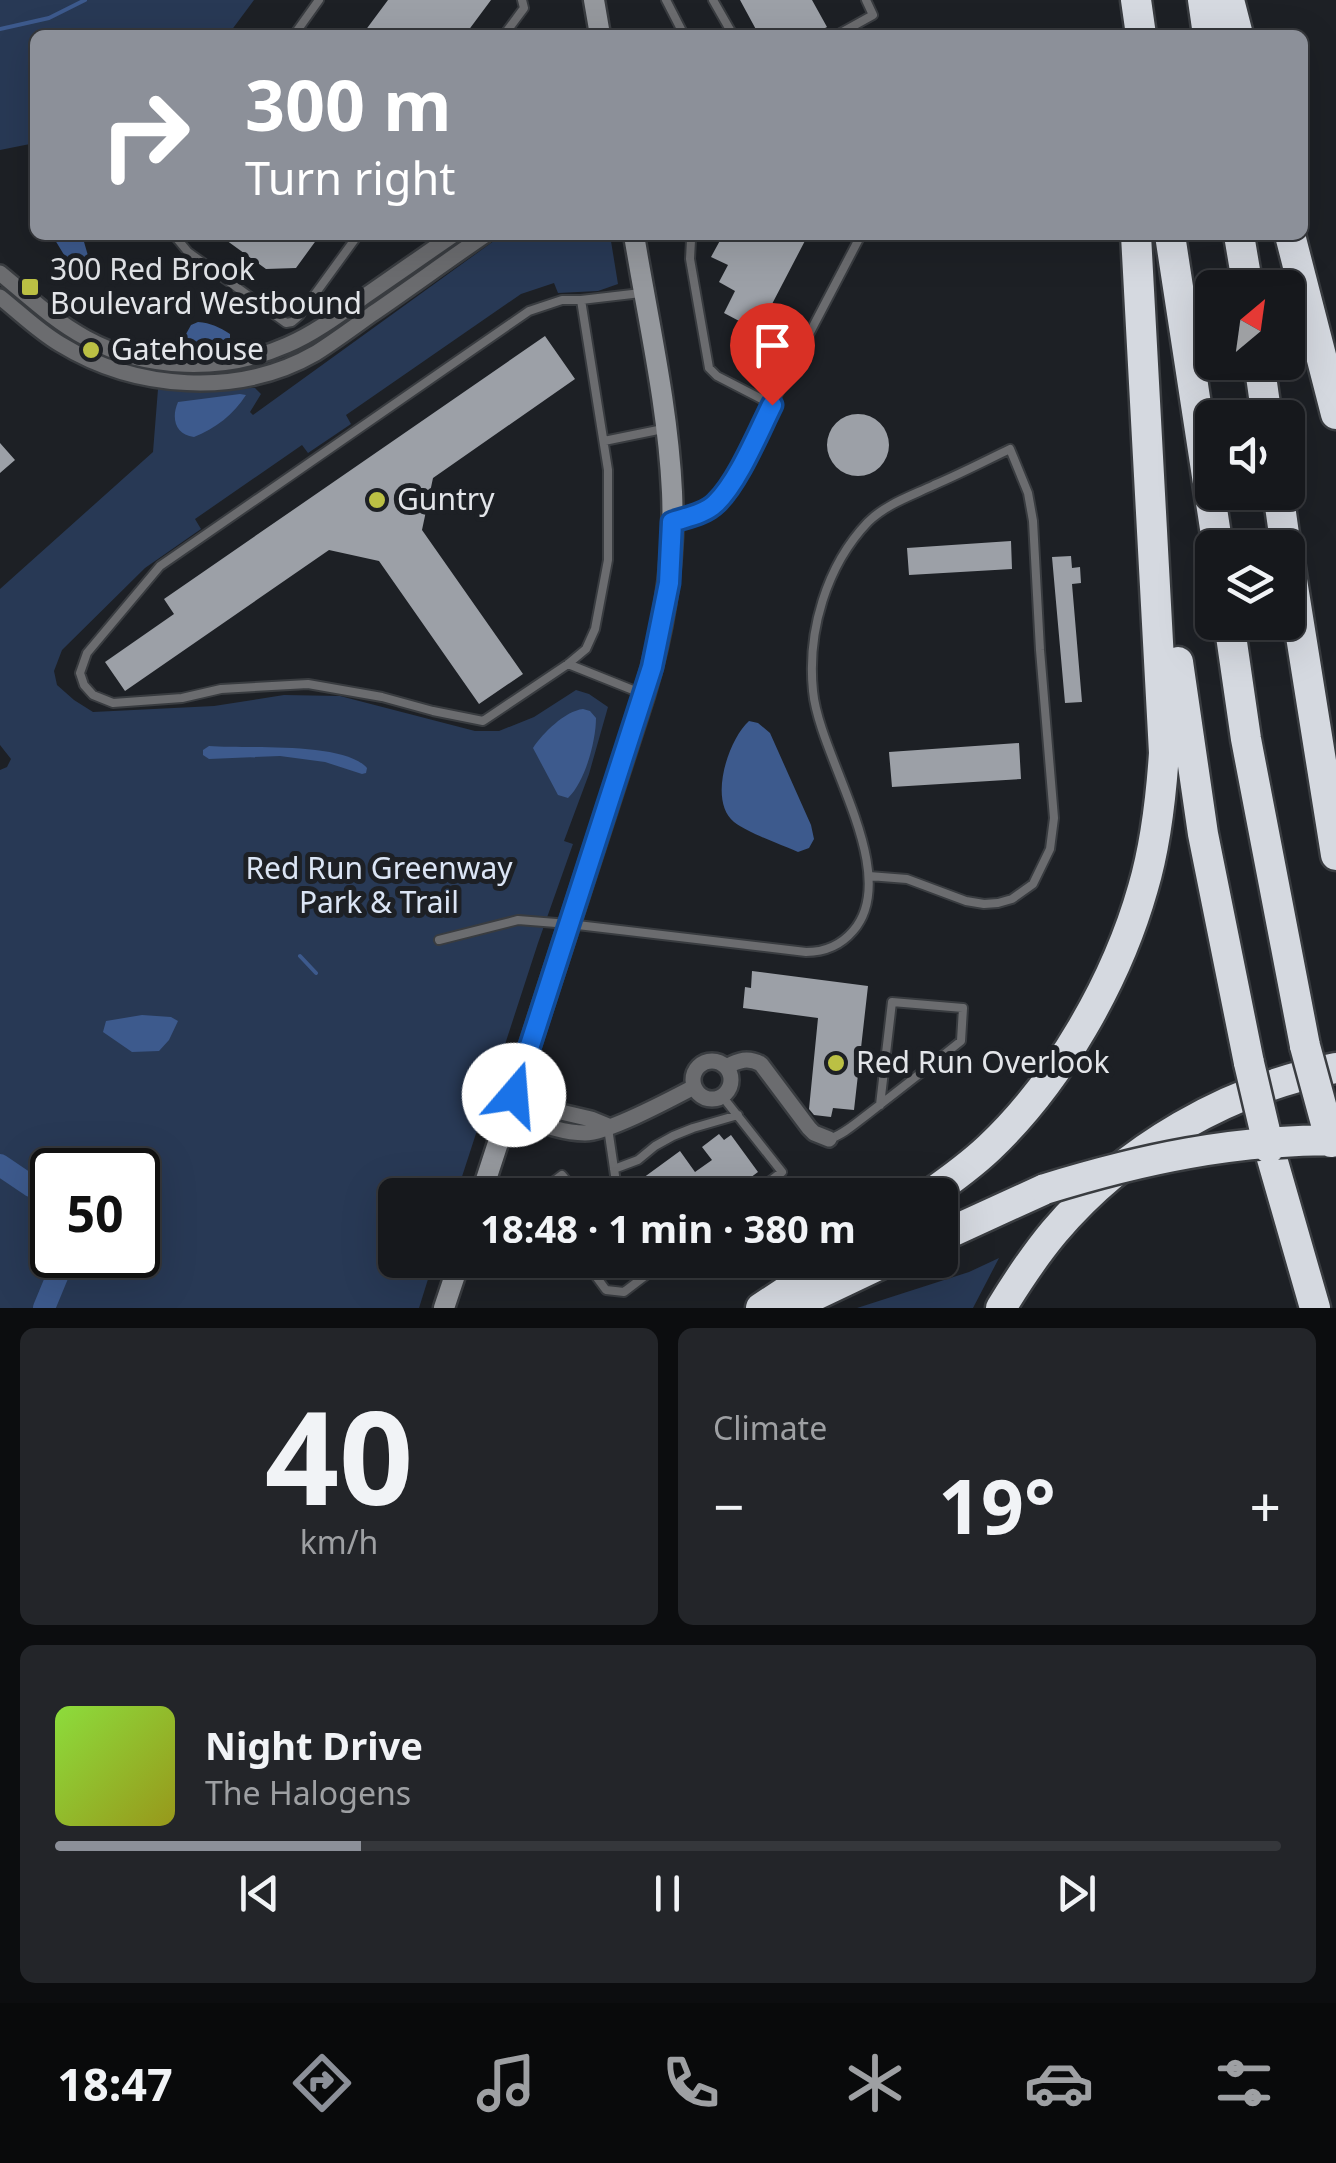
<!DOCTYPE html>
<html lang="en">
<head>
<meta charset="utf-8">
<style>
  body { margin:0; font-family:"Noto Sans",sans-serif; background:#232529; color:#f1f3f6; height:100vh; display:flex; flex-direction:column; font-size:38px; white-space:nowrap }
  * { box-sizing:border-box; margin:0 }
  p { font-size:32px; color:#9ea0a3 }
  .icon { flex:none; width:55px; height:55px; fill:none; stroke:currentColor; stroke-width:2; stroke-linecap:round; stroke-linejoin:round }
  .map { position:relative; height:1308px; overflow:hidden }
  .side { display:flex; flex-direction:column; gap:20px; padding:20px; background:#0c0d0f; flex:1 }
  .side>* { flex:none }
  .banner { position:absolute; left:30px; top:30px; width:1278px; height:210px; border-radius:15px; box-shadow:0 10px 40px #0002,0 0 0 2px #35373b; background:#8c9099; color:#fff; overflow:hidden }
  .needle { width:65px; rotate:29deg }
  .tools { position:absolute; left:1195px; top:270px; display:grid; gap:20px }
  .tools a { display:grid; place-items:center; width:110px; height:110px; border-radius:15px; background:#16181c; box-shadow:0 10px 40px #0002,0 0 0 2px #35373b; font-size:50px }
  .speed { position:absolute; left:30px; top:1148px; display:flex; gap:20px; font-size:50px; font-weight:700; text-align:center }
  .speed>* { display:grid; place-content:center; width:130px; height:130px; border-radius:50%; background:#16181c; box-shadow:0 10px 40px #0002,0 0 0 2px #35373b; line-height:1 }
  .speed .limit { border:5px solid #111; border-radius:15px; background:#fff; color:#111 }
  .pin { position:absolute; display:grid; place-items:center; width:85px; height:85px; color:#fff; margin:-102px -42px; border-radius:50% 50% 50% 0; rotate:-45deg; box-shadow:0 0 10px #0007 }
  .pin .icon { rotate:45deg }
  .me { position:absolute; width:110px; margin:-55px; rotate:18deg; stroke-linejoin:round; filter:drop-shadow(0 0 8px #0008) }
  .turn { display:flex; align-items:center; gap:35px; height:210px; padding:0 50px; font-size:45px }
  .turn .icon { width:130px; height:130px; stroke-width:2.5 }
  .turn b { display:block; font-size:70px; line-height:85px }
  .big { font-size:75px; font-weight:700; line-height:1.1 }
  .side .tile { flex:1; display:flex; flex-direction:column; justify-content:center; gap:15px; min-width:0; padding:0 35px; border-radius:15px; background:#232529 }
  .side .dial { align-items:center; gap:0 }
  .dial b { font-size:130px; line-height:1 }
  .song { display:flex; align-items:center; gap:30px }
  .cover { width:120px; height:120px; border-radius:15px; background:linear-gradient(135deg,hsl(90 70% 55%),hsl(60 70% 35%)) }
  .played { height:10px; border-radius:5px; background:linear-gradient(90deg,#8c9099 25%,#35373b 25%) }
  .keys { display:flex; justify-content:space-around; direction:ltr }
  .heat { display:flex; justify-content:space-between; align-items:center; font-size:55px; direction:ltr }
  .side .tiles { flex:1; display:grid; gap:20px; grid-template-columns:1fr 1fr }
  .tile:last-child { grid-column:span 2 }
  .trip { position:absolute; left:378px; top:1178px; width:580px; height:100px; border-radius:15px; background:#16181c; box-shadow:0 10px 40px #0002,0 0 0 2px #35373b; font-weight:700; line-height:100px; text-align:center }
  .tabs { display:flex; height:160px; justify-content:space-around; align-items:center; background:#090a0b; color:#9ea0a3 }
  .tabs .icon { width:70px; height:70px }
  .tabs .on { color:#8c9099 }
  .tabs b { font-size:45px; color:#f1f3f6 }
  .map>svg:first-child { display:block }
  .green { fill:#283955; fill-rule:evenodd }
  .water { fill:#3d5a8d }
  .lines { fill:none; stroke-linecap:round; stroke-linejoin:round }
  .stream { stroke:#3d5a8d; stroke-width:4 }
  .river { stroke:#3d5a8d; stroke-width:22 }
  .building { fill:#9ca0a7 }
  .service-casing { stroke:#393c40; stroke-width:12 }
  .minor-casing { stroke:#393c40; stroke-width:20 }
  .secondary-casing { stroke:#393c40; stroke-width:25 }
  .motorway-casing { stroke:#393c40; stroke-width:35 }
  .service { stroke:#6b6c6f; stroke-width:8 }
  .minor { stroke:#6b6c6f; stroke-width:15 }
  .secondary { stroke:#95989d; stroke-width:20 }
  .motorway { stroke:#d5d9e0; stroke-width:30 }
  .motorway-bridge-casing { stroke:#393c40; stroke-width:35; stroke-linecap:butt }
  .motorway-bridge { stroke:#d5d9e0; stroke-width:30 }
  .route-casing { stroke:#114b97; stroke-width:25 }
  .route { stroke:#1a73e8; stroke-width:18 }
  .poi-dot { fill:#bbc044; stroke:#1d2025; stroke-width:4 }
  .labels { text-anchor:middle; stroke-width:10; stroke-linejoin:round; paint-order:stroke }
  .poi-label { font-size:30px; fill:#e3e5e9; stroke:#1d2025; text-anchor:start }
  .park-label { font-size:30px; fill:#dbe5f5; stroke:#1d2025 }
</style>
</head>
<body>
<div class="map">
<svg width="1336" height="1308" viewBox="0 0 1336 1308">
  <rect width="100%" height="100%" fill="#1d2025"/>
  <path class="green" d="M0 0H254L228 35H35V143L0 150Z
    M502 235H610L618 284 598 291 558 293 554 283 521 294 346 415 351 424 308 453 302 445 195 519 201 529 145 568 62 650 54 671 57 685 74 700 93 712 214 706 284 695 340 696 475 731H499L534 717 576 690 589 694 608 707 589 774 564 841 573 844 538 943 456 1195H395V1260H434L419 1308H0V770L7 767 11 759 0 745V589L153 452 158 389 255 388 261 394 250 412 253 415ZM52 1170H138V1255H52Z
    M999 1258 973 1308H857L969 1272Z"/>
  <path class="water" d="M52 235H82L91 266 90 273 83 277 72 268Z
    M198 322C211 323 219 327 230 334V342H195L187 338 186 334 191 325Z
    M240 394 246 395C233 415 216 428 194 437 175 435 171 418 178 402Z
    M583 709 590 711 596 718C596 741 585 782 568 798L558 795 533 748C543 733 565 711 583 709Z
    M749 721 758 723 770 733 811 825 814 839 809 848 798 852C780 844 750 834 734 822 708 801 728 740 749 721Z
    M209 746C245 749 343 741 367 768L366 773 362 774 325 762 280 756 209 759 203 755V750Z
    M142 1015 171 1017 178 1021 169 1040 159 1051 132 1052 103 1032 106 1021Z"/>
  <g class="lines">
    <path class="stream" d="M0 29 49 18 85 0
      M300 956 316 973"/>
    <path class="river" d="M0 1165 31 1186 52 1194
      M44 1308 63 1262 80 1255"/>
  </g>
  <path class="building" d="M388 0H491L465 35H362Z
    M740 0H812L827 27 812 35H759Z
    M219 235H320L296 268 266 269Z
    M723 235H808L758 331 724 313 735 291 719 282 728 265 711 257Z
    M545 336 575 379 433 478 422 530 523 674 479 704 379 561 329 550 125 691 105 662 174 614 164 599Z
    M827 445a31 31 0 1 1 62 0a31 31 0 1 1-62 0Z
    M0 443 15 460 0 473Z
    M1011 541 1012 569 909 575 907 548Z
    M1071 556 1072 568 1080 567 1081 583 1072 584 1082 702 1065 703 1052 557Z
    M1019 743 1021 779 892 787 889 752Z
    M752 971 868 986 854 1110 833 1108 831 1117 814 1115 809 1109 818 1018 743 1008 745 987 751 988Z
    M719 1134 724 1140 731 1135 758 1172 727 1195H656L643 1178 680 1151 695 1172 712 1160 702 1147Z
    M604 1260H638L616 1276Z"/>
  <g class="lines">
    <defs>
      <path id="service" d="M666 0 684 35
        M713 0 733 35
        M294 35 319 0
        M504 35 524 8 522 0
        M837 35 873 15 866 0
        M174 235 188 252 286 323 292 322 299 316 358 235
        M694 235 691 240 690 259 709 368 717 376 773 405
        M562 300H581L608 470V560L595 629 586 649 568 664 483 721 433 711 382 697 308 684 221 689 182 698 113 703 93 695 84 685 80 673 87 653 160 566 529 311Z
        M581 300 641 293
        M604 441 663 429
        M676 520C706 512 713 508 731 483L861 235
        M568 664 643 694
        M439 940 518 920 569 924 806 952C825 952 841 945 853 931 903 874 819 757 813 691 807 632 826 566 868 522 886 504 911 496 934 485 960 474 985 461 1010 449L1028 493 1033 521 1040 650 1054 818 1050 849 1033 884 1012 899 998 903 984 904 966 901 907 879 869 876
        M722 1096 782 1172 752 1195
        M608 1128 617 1189 610 1195
        M829 1139C843 1135 856 1123 868 1114 899 1090 930 1066 961 1041L963 1008 892 1002 880 1105
        M614 1169 638 1160 655 1146 673 1136 693 1128 738 1115
        M536 1195 562 1175 578 1195
        M584 1260 606 1290 624 1292 666 1260"/>
      <path id="minor" d="M0 273C28 296 54 321 86 338 146 371 224 373 287 345 315 333 340 314 365 296 394 276 424 255 453 235
        M0 297C20 313 38 331 60 344 135 390 238 398 316 353 335 341 354 327 372 314 410 288 447 261 485 235
        M693 1080a19 19 0 1 1 38 0a19 19 0 1 1-38 0Z
        M726 1067C739 1060 748 1057 761 1064L809 1128 814 1133 829 1139
        M513 1095 561 1112 591 1119 608 1126
        M508 1112C532 1120 558 1133 585 1133 608 1133 671 1099 694 1087"/>
      <path id="secondary" d="M594 0 600 35
        M481 1195 644 695C664 629 675 561 672 492 668 406 648 320 634 235
        M444 1308 460 1260"/>
      <path id="motorway" d="M1136 0 1141 35
        M1203 0 1208 35
        M1229 0 1238 35
        M1170 235 1218 548
        M1239 235 1248 288
        M1290 235 1336 414
        M1259 362 1267 418
        M1278 492 1286 548
        M1288 555 1336 855
        M1229 622 1246 739 1305 1046
        M1178 662 1203 834 1249 1063
        M1269 1148 1315 1308
        M929 1195C949 1181 971 1165 989 1148 1059 1082 1117 980 1143 888 1156 844 1161 798 1164 753L1136 235
        M940 1237 1045 1189
        M761 1308 834 1260
        M788 1308 889 1260
        M1001 1308C1017 1282 1034 1256 1054 1232 1125 1148 1228 1089 1336 1068"/>
    </defs>
    <use href="#service" class="service-casing"/>
    <use href="#minor" class="minor-casing"/>
    <use href="#secondary" class="secondary-casing"/>
    <use href="#motorway" class="motorway-casing"/>
    <use href="#service" class="service"/>
    <use href="#minor" class="minor"/>
    <use href="#secondary" class="secondary"/>
    <use href="#motorway" class="motorway"/>
    <defs>
      <path id="motorway-bridge" d="M1305 1046 1331 1142
        M1249 1063 1269 1148
        M1045 1189C1142 1159 1233 1140 1336 1140"/>
    </defs>
    <use href="#motorway-bridge" class="motorway-bridge-casing"/>
    <use href="#motorway-bridge" class="motorway-bridge"/>
  </g>
  <g class="lines">
    <defs>
      <path id="route" d="M514 1095 652 667 669 583 672 522C687 517 705 514 716 503 738 482 758 433 772 405"/>
    </defs>
    <use href="#route" class="route-casing"/>
    <use href="#route" class="route"/>
  </g>
  <g class="poi-dot">
    <rect x="20" y="277" width="20" height="20" rx="5"/>
    <circle cx="91" cy="350" r="10"/>
    <circle cx="377" cy="500" r="10"/>
    <circle cx="836" cy="1063" r="10"/>
  </g>
  <g class="labels">
    <g class="poi-label">
      <text x="50" y="280">300 Red Brook<tspan x="50" dy="34">Boulevard Westbound</tspan></text>
      <text x="111" y="360">Gatehouse</text>
      <text x="397" y="510">Guntry</text>
      <text x="856" y="1073">Red Run Overlook</text>
    </g>
    <g class="park-label">
      <text x="379" y="879">Red Run Greenway<tspan x="379" dy="34">Park &amp; Trail</tspan></text>
    </g>
  </g>
</svg>
<div class="tools">
<a><svg class="needle" viewBox="-14 -14 28 28"><path d="M0-13l5 13h-10z" fill="#e53935"/><path d="M0 13l5-13h-10z" fill="#9ea0a3"/></svg></a>
<a><svg class="icon" aria-label="sound" viewBox="0 0 24 24"><path d="M4 9h4l5-4v14l-5-4H4zM17 9q2 3 0 6"/></svg></a>
<a><svg class="icon" aria-label="layers" viewBox="0 0 24 24"><path d="M12 4l9 5-9 5-9-5zM3 14l9 5 9-5"/></svg></a>
</div>
<div class="speed"><div class="limit">50</div></div>
<div class="pin" style="left:772px;top:405px;background:#d93025"><svg class="icon" aria-label="arrive" viewBox="0 0 24 24"><path d="M6 21V4h12l-3 4 3 4H6"/></svg></div>
<svg class="me" style="left:514px;top:1095px" viewBox="-20 -20 40 40"><circle r="19" fill="#fff"/><path d="M0-13L10 11 0 6-10 11z" fill="#1a73e8"/></svg>
<div class="trip">18:48 · 1 min · 380 m</div>
<div class="banner">
<div class="turn"><svg class="icon" aria-label="right" viewBox="0 0 24 24"><path d="M7 20v-9h11M14 6l5 5-5 5"/></svg><div><b>300 m</b>Turn right</div></div>
</div>
</div>
<section class="side">
<div class="tiles">
<div class="tile dial"><b>40</b><p>km/h</p></div>
<div class="tile"><p>Climate</p>
<div class="heat"><a>−</a><b class="big">19°</b><a>+</a></div>
</div>
<div class="tile">
<div class="song"><i class="cover"></i><div><b>Night Drive</b><p>The Halogens</p></div></div>
<div class="played"></div>
<div class="keys"><svg class="icon" aria-label="previous" viewBox="0 0 24 24"><path d="M18 5L8 12l10 7zM5 5v14"/></svg><svg class="icon" aria-label="pause" viewBox="0 0 24 24"><path d="M8 5v14M16 5v14"/></svg><svg class="icon" aria-label="next" viewBox="0 0 24 24"><path d="M6 5l10 7-10 7zM19 5v14"/></svg></div>
</div>
</div>
</section>
<nav class="tabs">
<b>18:47</b>
<svg class="icon on" aria-label="directions" viewBox="0 0 24 24"><path d="M12 3l9 9-9 9-9-9zM9 14v-3h6M13 9l2 2-2 2"/></svg>
<svg class="icon" aria-label="music" viewBox="0 0 24 24"><path d="M9 18V5l10-2v13"/><circle cx="6" cy="18" r="3"/><circle cx="16" cy="16" r="3"/></svg>
<svg class="icon" aria-label="phone" viewBox="0 0 24 24"><path d="M5 4h4l2 5-3 2q2 4 5 5l2-3 5 2v4C11 20 4 13 5 4z"/></svg>
<svg class="icon" aria-label="climate" viewBox="0 0 24 24"><path d="M12 3v18M4 7l16 10M4 17L20 7"/></svg>
<svg class="icon" aria-label="car" viewBox="0 0 24 24"><path d="M5 17H2v-5l4-1 3-4h7l3 4 3 1v5h-3M9 17h6M6 11h13"/><circle cx="7" cy="17" r="2"/><circle cx="17" cy="17" r="2"/></svg>
<svg class="icon" aria-label="filters" viewBox="0 0 24 24"><path d="M4 7h16M4 17h16"/><circle cx="9" cy="7" r="2"/><circle cx="15" cy="17" r="2"/></svg>
</nav>
</body>
</html>
